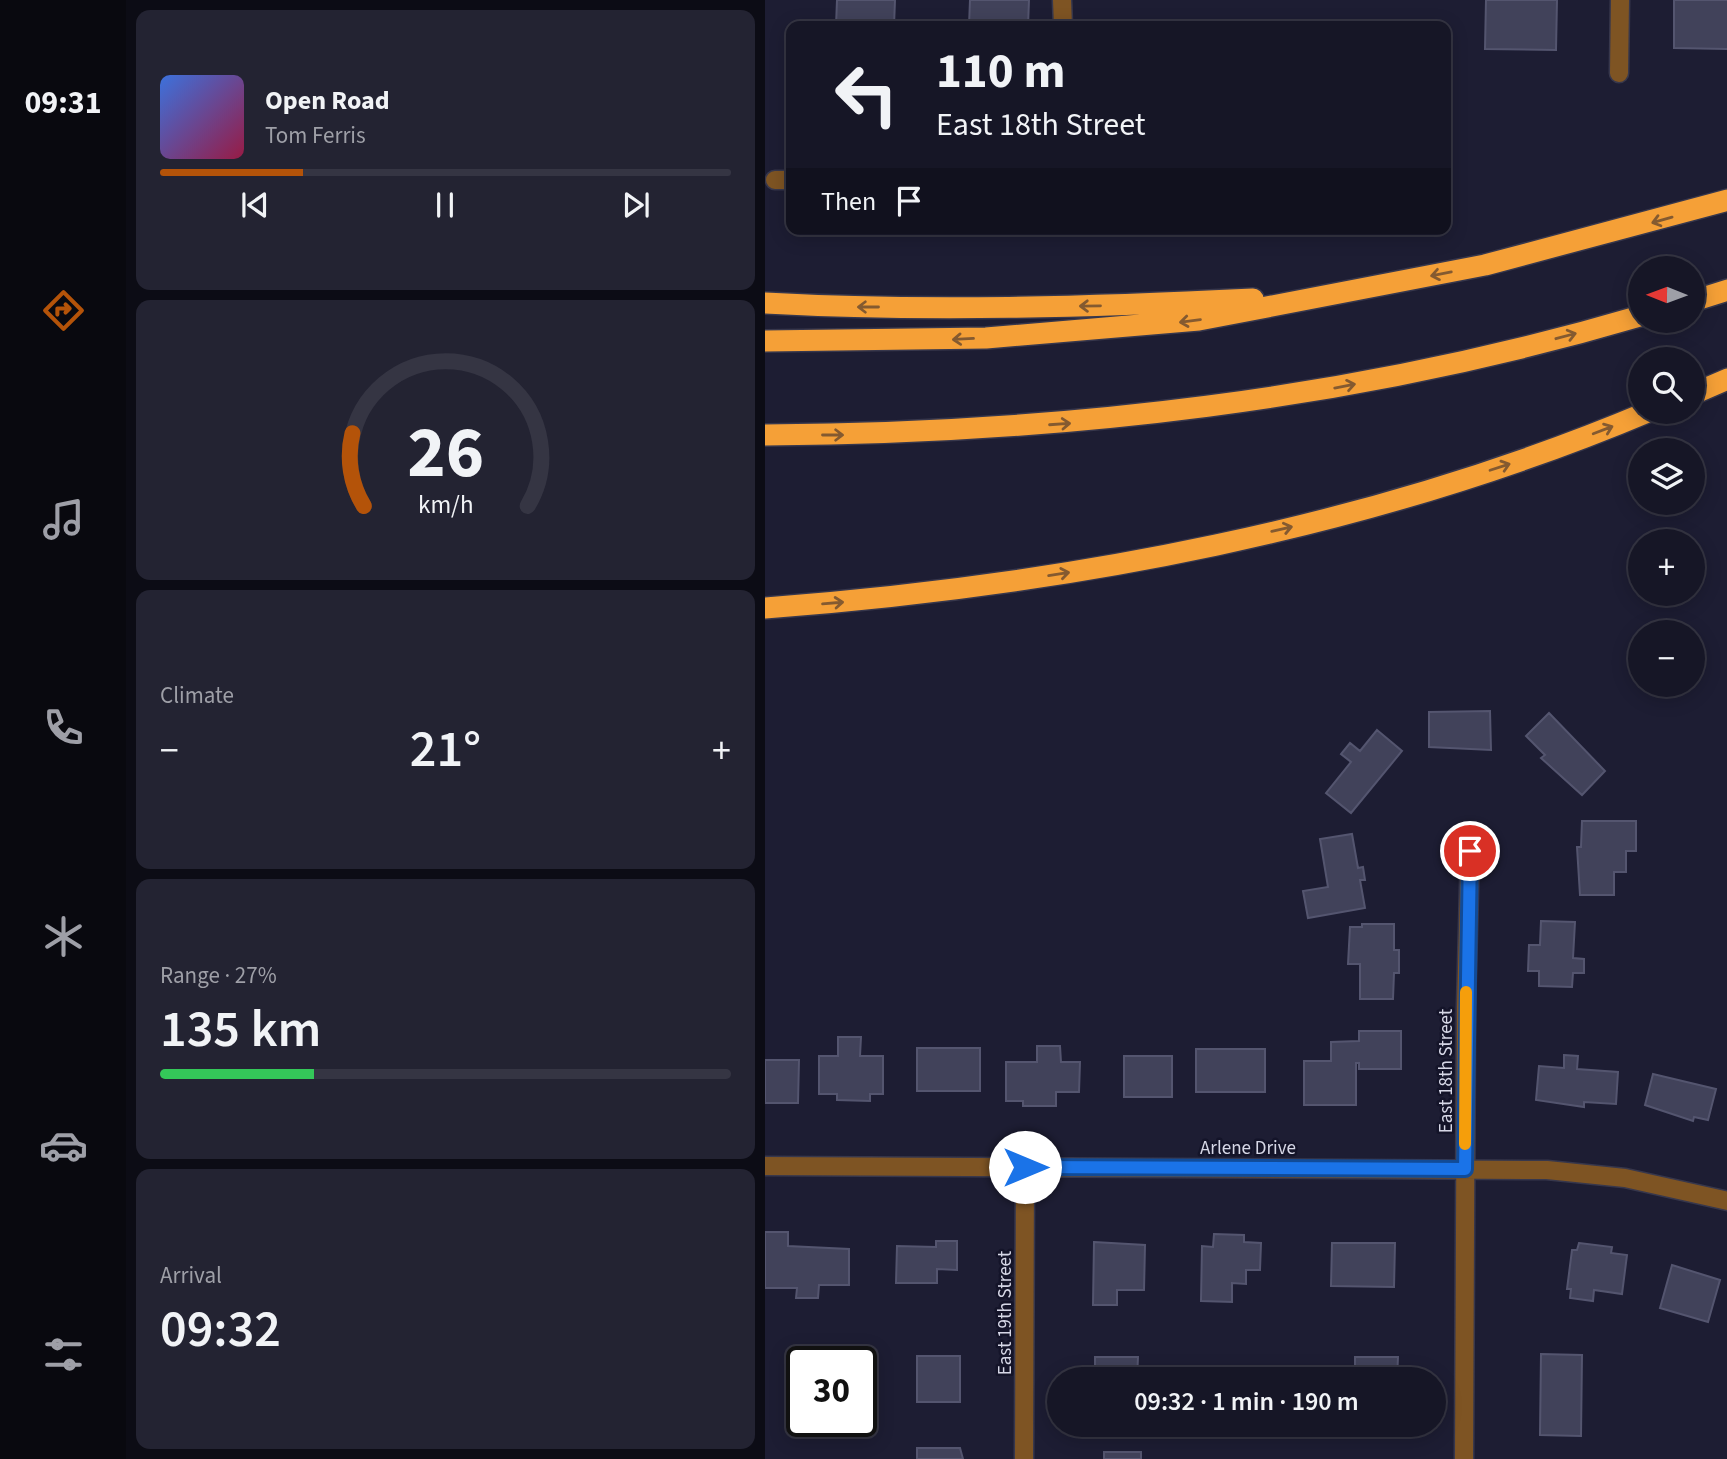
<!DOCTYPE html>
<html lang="en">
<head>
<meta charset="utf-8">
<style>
  body { margin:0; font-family:"Source Sans 3",sans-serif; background:#232332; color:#f1f3f6; height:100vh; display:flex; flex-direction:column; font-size:26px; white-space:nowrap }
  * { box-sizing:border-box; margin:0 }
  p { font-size:23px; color:#9e9fa7 }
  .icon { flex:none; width:38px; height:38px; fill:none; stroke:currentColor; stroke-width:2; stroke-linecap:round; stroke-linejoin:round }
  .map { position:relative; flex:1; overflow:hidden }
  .sheet { display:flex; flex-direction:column; gap:10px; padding:10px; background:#0c0c15; width:639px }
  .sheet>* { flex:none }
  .top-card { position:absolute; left:21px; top:21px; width:665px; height:214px; border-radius:14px; box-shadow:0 4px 18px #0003,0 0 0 2px #353543; background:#161626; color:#f1f3f6; overflow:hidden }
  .needle { width:46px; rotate:271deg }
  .fabs { position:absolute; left:863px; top:256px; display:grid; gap:14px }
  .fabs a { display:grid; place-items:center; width:77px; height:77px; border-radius:50%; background:#161626; box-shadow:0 4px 18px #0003,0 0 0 2px #353543; font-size:35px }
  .speed { position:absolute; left:21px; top:1346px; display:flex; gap:14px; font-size:35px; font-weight:700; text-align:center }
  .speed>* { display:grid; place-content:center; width:91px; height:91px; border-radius:50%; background:#161626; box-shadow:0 4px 18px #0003,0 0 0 2px #353543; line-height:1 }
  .speed .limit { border:4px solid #111; border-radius:10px; background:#fff; color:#111 }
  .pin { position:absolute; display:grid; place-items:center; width:60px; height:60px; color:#fff; margin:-30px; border:4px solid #fff; border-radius:50%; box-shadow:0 2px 7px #0007 }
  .me { position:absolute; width:77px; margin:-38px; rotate:90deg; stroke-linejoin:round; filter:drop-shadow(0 0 5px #0008) }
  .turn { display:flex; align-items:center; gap:24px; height:147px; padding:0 35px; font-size:32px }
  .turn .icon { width:91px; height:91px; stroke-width:2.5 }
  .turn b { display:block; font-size:49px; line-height:60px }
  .then { display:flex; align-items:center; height:66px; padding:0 35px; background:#0003; gap:14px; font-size:26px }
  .big { font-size:52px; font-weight:600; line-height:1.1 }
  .sheet .card { flex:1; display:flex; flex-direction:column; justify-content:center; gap:10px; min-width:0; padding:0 24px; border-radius:14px; background:#232332 }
  .sheet .dial { align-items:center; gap:0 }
  .dial svg { height:182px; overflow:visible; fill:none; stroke:#353543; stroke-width:7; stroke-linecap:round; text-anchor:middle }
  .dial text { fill:#f1f3f6; stroke:none }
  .song { display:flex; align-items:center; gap:21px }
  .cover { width:84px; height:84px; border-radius:10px; background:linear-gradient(135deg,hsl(220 70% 55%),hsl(340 70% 35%)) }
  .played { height:7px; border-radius:4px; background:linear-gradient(90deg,#b45309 25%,#353543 25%) }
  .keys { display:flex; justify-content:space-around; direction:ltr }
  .heat { display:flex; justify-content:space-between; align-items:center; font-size:38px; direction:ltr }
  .charge { height:10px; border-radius:5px; background:linear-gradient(90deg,#34c759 27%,#353543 0) }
  .trip { position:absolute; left:282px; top:1367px; width:399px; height:70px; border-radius:35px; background:#161626; box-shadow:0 4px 18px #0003,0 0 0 2px #353543; font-weight:600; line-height:70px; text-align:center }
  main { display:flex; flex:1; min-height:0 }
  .tab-bar { display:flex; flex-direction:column; width:126px; justify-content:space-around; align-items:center; background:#09090f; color:#9e9fa7 }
  .tab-bar .icon { width:49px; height:49px }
  .tab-bar .selected { color:#b45309 }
  .tab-bar b { font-size:32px; color:#f1f3f6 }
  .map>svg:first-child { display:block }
  .building { fill:#41425a; stroke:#54556f; stroke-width:2 }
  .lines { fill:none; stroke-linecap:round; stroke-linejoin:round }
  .minor-casing { stroke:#37374c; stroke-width:21 }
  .highway-casing { stroke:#37374c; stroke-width:24 }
  .minor { stroke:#7e5423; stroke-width:18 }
  .highway { stroke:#f5a037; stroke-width:21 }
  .oneway { stroke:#845a30 }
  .route-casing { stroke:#114b97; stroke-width:18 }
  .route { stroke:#1a73e8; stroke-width:12 }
  .slow { stroke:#f59e0b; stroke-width:12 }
  .labels { text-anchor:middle; stroke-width:5; stroke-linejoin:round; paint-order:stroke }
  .street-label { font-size:19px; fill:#d6d7e6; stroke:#141429 }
</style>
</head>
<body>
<main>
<nav class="tab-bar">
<b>09:31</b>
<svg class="icon selected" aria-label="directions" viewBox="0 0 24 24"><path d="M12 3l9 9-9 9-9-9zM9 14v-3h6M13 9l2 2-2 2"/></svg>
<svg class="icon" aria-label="music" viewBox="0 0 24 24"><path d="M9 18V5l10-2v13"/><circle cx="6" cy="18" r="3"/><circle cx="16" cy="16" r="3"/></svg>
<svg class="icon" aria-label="phone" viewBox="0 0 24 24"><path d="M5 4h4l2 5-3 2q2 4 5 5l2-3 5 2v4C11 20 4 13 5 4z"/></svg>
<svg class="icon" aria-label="climate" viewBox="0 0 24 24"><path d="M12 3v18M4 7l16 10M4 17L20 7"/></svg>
<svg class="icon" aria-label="car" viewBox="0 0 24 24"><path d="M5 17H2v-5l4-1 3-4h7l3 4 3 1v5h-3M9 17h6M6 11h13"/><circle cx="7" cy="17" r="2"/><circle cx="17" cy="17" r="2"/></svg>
<svg class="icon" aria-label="filters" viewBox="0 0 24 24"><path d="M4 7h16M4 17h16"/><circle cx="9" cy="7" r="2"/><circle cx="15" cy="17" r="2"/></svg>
</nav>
<section class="sheet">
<div class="card">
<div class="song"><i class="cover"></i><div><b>Open Road</b><p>Tom Ferris</p></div></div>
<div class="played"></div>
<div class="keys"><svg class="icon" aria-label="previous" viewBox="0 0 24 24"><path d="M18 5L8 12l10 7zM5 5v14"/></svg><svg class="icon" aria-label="pause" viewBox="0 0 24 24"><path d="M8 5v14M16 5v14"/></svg><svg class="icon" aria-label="next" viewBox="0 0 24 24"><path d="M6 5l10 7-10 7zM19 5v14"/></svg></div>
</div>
<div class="card dial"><svg viewBox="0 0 100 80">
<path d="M14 69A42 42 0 1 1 86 69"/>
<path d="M14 69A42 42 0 0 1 9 37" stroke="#b45309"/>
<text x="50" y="56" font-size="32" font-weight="700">26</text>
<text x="50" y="72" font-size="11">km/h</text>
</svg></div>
<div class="card"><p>Climate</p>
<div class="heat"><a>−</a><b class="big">21°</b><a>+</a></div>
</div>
<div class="card"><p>Range · 27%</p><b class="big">135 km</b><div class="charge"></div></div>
<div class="card"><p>Arrival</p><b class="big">09:32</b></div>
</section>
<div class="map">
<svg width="963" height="1459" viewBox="0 0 963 1459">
  <rect width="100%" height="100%" fill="#1d1d33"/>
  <path class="building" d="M72 0H130L129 26H71Z
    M205 0H264L263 26H204Z
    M721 0H792L791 50 720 49Z
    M909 0H963V49L909 48Z
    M725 711 726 750 664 747V712Z
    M784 713 840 771 817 795 776 758 780 755 761 736Z
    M612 730 637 751 586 813 561 793 586 762 576 754 585 743 595 751Z
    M817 821H871V851H861V872H849V895H815L812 847H816Z
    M587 834 593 868 598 867 600 880H595L600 908 543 918 538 891 563 887 555 839Z
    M776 921 810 922 808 958 819 959V973H808L807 987 774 986V971H763L764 945H775Z
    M597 924H629V950H634V973H629L628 999H595V964H583L585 927H597Z
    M594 1031H636V1069H594V1063H591V1105H539V1061H566V1042L594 1041Z
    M73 1037H96L95 1056H118V1094H105V1101L72 1100V1094H54V1056H73Z
    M272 1046H295L296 1062H315L314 1092H291V1106H258V1101H241V1062H272Z
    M152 1048H215V1091H152Z
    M431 1049H500V1092H431Z
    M799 1055 813 1056 812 1069 853 1072 851 1104 819 1102V1107L771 1100 774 1066 799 1068Z
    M359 1056H407V1097H359Z
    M0 1060H34L33 1103H0Z
    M888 1074 951 1089 943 1120 929 1117 928 1121 880 1105Z
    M0 1232H23V1246L84 1249V1285H54L53 1298H31L32 1288H0Z
    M449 1234 479 1235V1242L496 1243 495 1270H481V1284L467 1283V1302L436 1301 437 1246 448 1247Z
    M171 1241H192V1270L172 1269V1283H131L132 1246 171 1247Z
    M329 1242 380 1245 379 1290H352V1305H328Z
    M567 1243H630L629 1287 566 1286Z
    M814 1243 847 1247 846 1253 862 1255 857 1294 829 1290 828 1301 805 1298 806 1289H802L807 1250H812Z
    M907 1265 955 1280 943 1322 895 1308Z
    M776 1354 817 1355 816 1436 775 1435Z
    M152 1356H195V1402H152Z
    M330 1357H373L372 1379H330Z
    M590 1357H633L632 1379H590Z
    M569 1424H632V1435L569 1434Z
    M152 1448H195L198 1459H152Z
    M339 1452H376V1459H339Z"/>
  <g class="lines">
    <defs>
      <path id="minor" d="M297 0 298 26
        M854 73 855 0
        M10 180H26
        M0 1166 782 1170 860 1178 963 1201
        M259 1459 260 1167
        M699 1459 701 1006 705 851"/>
      <path id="highway" d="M928 301 963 290
        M0 303C162 312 325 307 488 299
        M0 341 221 338 434 320 720 265 963 200
        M928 394 963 379
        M0 435C297 433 590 400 875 316
        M0 608C302 585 605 529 885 411"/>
    </defs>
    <use href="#minor" class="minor-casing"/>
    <use href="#highway" class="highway-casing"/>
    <use href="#minor" class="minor"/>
    <use href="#highway" class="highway"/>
  </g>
  <defs><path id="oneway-shaft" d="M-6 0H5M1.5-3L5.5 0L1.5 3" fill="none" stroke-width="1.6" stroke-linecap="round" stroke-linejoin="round" transform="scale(1.75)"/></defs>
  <g class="oneway">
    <use href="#oneway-shaft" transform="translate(897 220) rotate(164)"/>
    <use href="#oneway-shaft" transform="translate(676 274) rotate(169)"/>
    <use href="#oneway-shaft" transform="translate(325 306) rotate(179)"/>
    <use href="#oneway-shaft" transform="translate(103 307) rotate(180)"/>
    <use href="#oneway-shaft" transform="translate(425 321) rotate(173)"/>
    <use href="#oneway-shaft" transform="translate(801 336) rotate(-15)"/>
    <use href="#oneway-shaft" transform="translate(198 339) rotate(177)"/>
    <use href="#oneway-shaft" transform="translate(580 386) rotate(-11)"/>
    <use href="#oneway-shaft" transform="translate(295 424) rotate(-4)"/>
    <use href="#oneway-shaft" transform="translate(838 430) rotate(-21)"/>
    <use href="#oneway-shaft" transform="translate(68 435)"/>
    <use href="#oneway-shaft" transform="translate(735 467) rotate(-18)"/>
    <use href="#oneway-shaft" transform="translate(517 529) rotate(-13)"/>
    <use href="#oneway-shaft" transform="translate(294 574) rotate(-9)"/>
    <use href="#oneway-shaft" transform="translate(68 603) rotate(-5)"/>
  </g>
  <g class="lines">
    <defs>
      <path id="route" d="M260 1167 700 1169 705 851"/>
    </defs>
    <use href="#route" class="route-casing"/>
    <use href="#route" class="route"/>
    <path class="slow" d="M700 1144 701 992"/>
  </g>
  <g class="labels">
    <g class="street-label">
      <text transform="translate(680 1071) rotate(-90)" y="7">East 18th Street</text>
      <text x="483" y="1154">Arlene Drive</text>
      <text transform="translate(239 1313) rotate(-90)" y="7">East 19th Street</text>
    </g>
  </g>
</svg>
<div class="fabs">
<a><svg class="needle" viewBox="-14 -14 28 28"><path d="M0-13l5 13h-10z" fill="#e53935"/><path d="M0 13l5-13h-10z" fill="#9e9fa7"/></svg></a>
<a><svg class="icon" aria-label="search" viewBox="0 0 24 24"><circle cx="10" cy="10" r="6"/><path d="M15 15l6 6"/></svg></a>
<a><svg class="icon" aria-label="layers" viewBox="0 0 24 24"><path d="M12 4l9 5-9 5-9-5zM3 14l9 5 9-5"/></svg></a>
<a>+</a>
<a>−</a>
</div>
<div class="speed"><div class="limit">30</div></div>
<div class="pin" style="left:705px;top:851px;background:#d93025"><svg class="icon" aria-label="arrive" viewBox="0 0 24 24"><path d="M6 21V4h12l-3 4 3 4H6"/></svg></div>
<svg class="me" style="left:260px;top:1167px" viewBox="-20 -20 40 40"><circle r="19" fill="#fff"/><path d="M0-13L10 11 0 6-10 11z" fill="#1a73e8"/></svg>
<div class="trip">09:32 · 1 min · 190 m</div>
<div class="top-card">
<div class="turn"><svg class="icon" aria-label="left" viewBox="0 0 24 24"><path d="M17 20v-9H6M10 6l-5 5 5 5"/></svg><div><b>110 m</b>East 18th Street</div></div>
<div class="then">Then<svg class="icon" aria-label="arrive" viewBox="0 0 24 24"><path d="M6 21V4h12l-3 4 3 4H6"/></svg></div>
</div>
</div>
</main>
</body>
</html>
